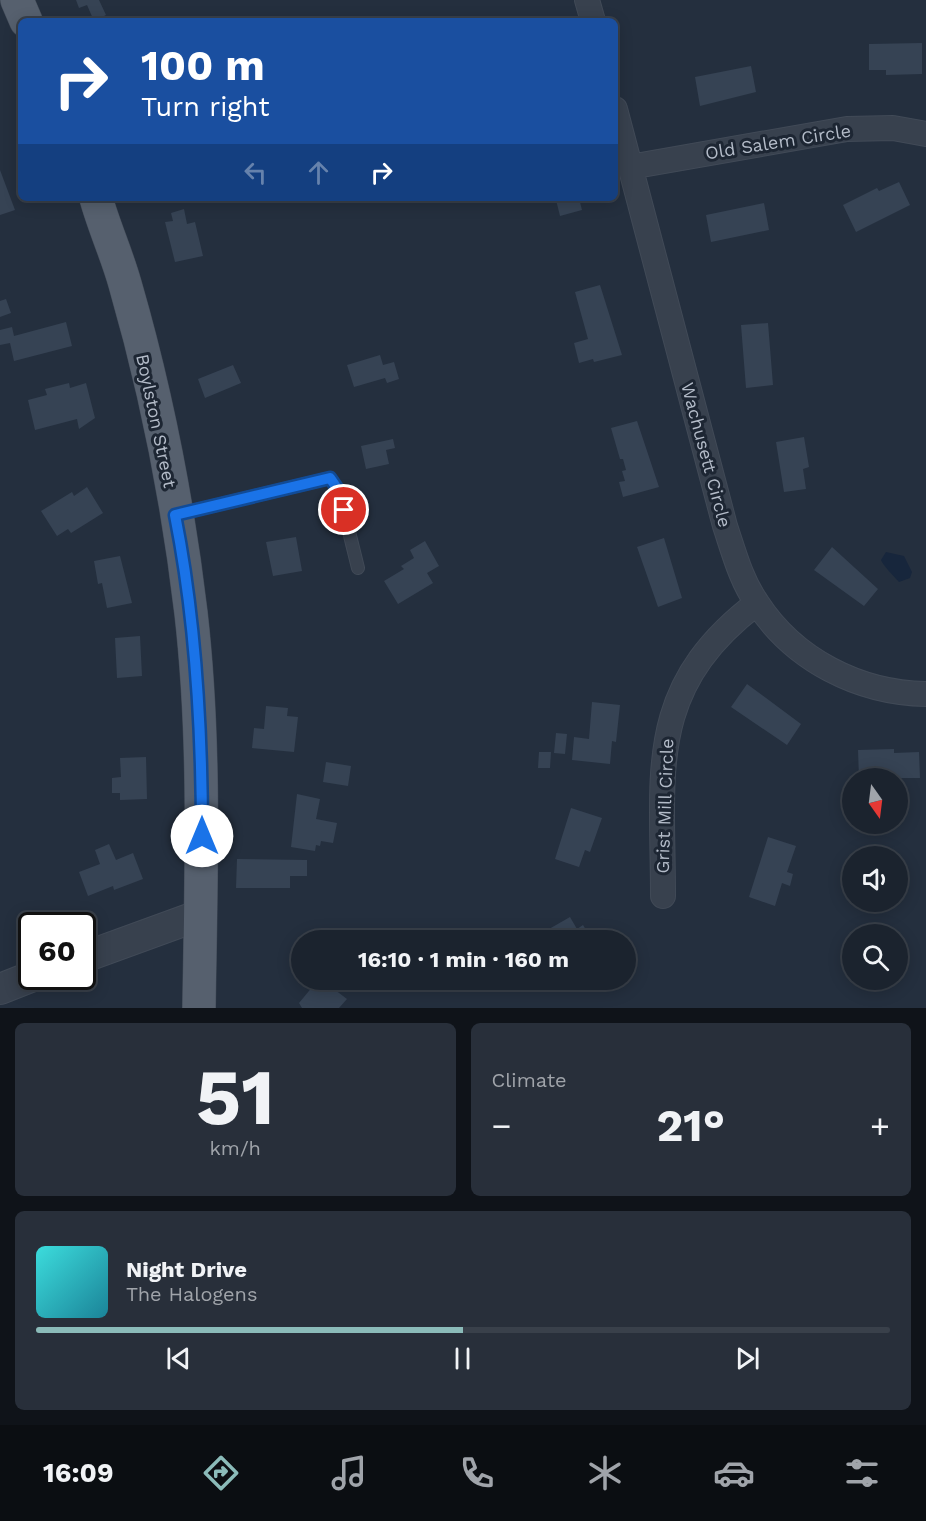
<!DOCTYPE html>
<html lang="en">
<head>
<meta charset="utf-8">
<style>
  body { margin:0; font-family:"Work Sans",sans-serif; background:#282f3a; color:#f1f3f6; height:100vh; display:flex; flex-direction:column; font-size:22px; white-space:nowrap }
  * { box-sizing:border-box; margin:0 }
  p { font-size:20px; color:#a0a4aa }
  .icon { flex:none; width:33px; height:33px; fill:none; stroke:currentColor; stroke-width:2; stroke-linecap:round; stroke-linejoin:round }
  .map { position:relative; height:1008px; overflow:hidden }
  .drawer { display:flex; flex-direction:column; gap:15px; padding:15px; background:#0f1319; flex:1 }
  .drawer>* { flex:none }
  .top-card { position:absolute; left:18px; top:18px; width:600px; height:183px; border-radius:9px; box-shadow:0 3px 15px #0003,0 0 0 2px #39404a; background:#1a4fa0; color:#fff; overflow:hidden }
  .needle { width:39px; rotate:166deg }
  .controls { position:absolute; left:842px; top:768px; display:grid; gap:12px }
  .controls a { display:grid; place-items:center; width:66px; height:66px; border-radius:50%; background:#1b232e; box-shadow:0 3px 15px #0003,0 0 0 2px #39404a; font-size:30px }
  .speed { position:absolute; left:18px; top:912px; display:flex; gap:12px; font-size:30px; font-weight:700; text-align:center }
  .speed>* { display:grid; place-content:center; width:78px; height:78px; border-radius:50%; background:#1b232e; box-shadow:0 3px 15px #0003,0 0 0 2px #39404a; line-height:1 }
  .speed .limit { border:3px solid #111; border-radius:9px; background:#fff; color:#111 }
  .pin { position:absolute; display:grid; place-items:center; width:51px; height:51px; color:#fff; margin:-26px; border:3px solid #fff; border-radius:50%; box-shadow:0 2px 6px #0007 }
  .me { position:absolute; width:66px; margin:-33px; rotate:0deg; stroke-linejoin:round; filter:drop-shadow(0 0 4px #0008) }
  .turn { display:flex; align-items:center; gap:21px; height:126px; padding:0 24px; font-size:27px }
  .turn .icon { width:78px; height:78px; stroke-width:2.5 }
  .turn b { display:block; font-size:42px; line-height:51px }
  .lanes { display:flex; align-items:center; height:57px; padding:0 24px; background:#0003; justify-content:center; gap:30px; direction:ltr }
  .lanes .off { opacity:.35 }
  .big { font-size:45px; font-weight:700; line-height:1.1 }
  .drawer .tile { flex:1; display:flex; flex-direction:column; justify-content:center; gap:9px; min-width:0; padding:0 21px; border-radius:9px; background:#282f3a }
  .drawer .dial { align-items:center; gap:0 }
  .dial b { font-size:78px; line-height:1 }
  .song { display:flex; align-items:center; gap:18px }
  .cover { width:72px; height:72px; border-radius:9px; background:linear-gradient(135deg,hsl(180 70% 55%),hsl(190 70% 35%)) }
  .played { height:6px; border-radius:3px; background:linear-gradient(90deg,#8bbbb9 50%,#39404a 50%) }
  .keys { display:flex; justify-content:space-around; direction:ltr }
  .heat { display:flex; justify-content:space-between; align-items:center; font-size:33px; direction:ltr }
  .drawer .tiles { flex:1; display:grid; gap:15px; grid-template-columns:1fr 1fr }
  .tile:last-child { grid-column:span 2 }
  .trip { position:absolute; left:291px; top:930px; width:345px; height:60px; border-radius:30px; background:#1b232e; box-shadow:0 3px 15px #0003,0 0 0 2px #39404a; font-weight:700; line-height:60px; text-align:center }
  .tabs { display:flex; height:96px; justify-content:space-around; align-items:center; background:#0b0e12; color:#a0a4aa }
  .tabs .icon { width:42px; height:42px }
  .tabs .on { color:#8bbbb9 }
  .tabs b { font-size:27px; color:#f1f3f6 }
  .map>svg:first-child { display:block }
  .water { fill:#17263c }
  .building { fill:#364354 }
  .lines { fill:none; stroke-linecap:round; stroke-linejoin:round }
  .service-casing { stroke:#414a57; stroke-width:14 }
  .minor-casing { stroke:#414a57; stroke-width:26 }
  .tertiary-casing { stroke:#414a57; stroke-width:32 }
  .primary-casing { stroke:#414a57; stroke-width:34 }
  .service { stroke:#38414e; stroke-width:12 }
  .minor { stroke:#38414e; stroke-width:24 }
  .tertiary { stroke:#38414e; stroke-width:30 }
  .primary { stroke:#56606e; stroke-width:33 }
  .route-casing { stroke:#114b97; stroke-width:15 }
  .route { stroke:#1a73e8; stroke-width:10 }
  .labels { text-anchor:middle; stroke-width:6; stroke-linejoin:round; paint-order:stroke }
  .street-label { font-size:18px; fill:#b4bcc9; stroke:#1d2633 }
</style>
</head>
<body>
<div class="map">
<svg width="926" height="1008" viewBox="0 0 926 1008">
  <rect width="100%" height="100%" fill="#242f3e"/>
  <path class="water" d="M886 552 904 556 912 572 910 578 899 582C896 579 882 564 881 560Z"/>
  <path class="building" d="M76 0H99L106 15 94 21 87 5 79 8Z
    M922 43V74L886 75V70H869V44Z
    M751 66 756 92 700 106 695 77Z
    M0 170 15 210 0 215Z
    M899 182 910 205 856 232 843 205 877 188 879 191Z
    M543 198H579L582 210 560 216 556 200 544 202Z
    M764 203 769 230 711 242 706 215Z
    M184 209 187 224 195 222 203 256 175 262 165 222 173 221 171 213Z
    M600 285 622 355 594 362 593 359 579 363 574 343 588 339 575 292Z
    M6 299 11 313 0 317V301Z
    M66 322 72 346 14 361 10 343 0 345V330L12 327 14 336Z
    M768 323 773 385 746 388 741 325Z
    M380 355 383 365 394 362 399 379 387 383 385 378 354 387 347 365Z
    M233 365 241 383 205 398 198 379Z
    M69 383 70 388 86 383 95 418 79 429 77 419 35 430 28 400 47 395 45 389Z
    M637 421 659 487 623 497 619 482 625 481 622 471 626 470 623 459H620L611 428Z
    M804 437 809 467 803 469 806 489 784 492 776 442Z
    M393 439 395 448 386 450 389 464 366 469 361 446Z
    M87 487 103 513 71 533 68 529 57 536 41 511 72 492 74 496Z
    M296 537 302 571 273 576 266 542Z
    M664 538 682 598 658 607 637 547Z
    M425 541 439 566 427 573 433 583 398 604 384 581 404 569 401 566 414 558 410 550Z
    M832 547 878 589 864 606 814 570Z
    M120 556 132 603 107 608 102 583 98 584 94 561Z
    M140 636 142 676 117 678 115 638Z
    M747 684 801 724 787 745 731 707Z
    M592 702 620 705 616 742 612 741 610 764 572 760 574 737 589 739Z
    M266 706 288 708 287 716 298 717 294 752 252 748 254 728 264 729Z
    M556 733 567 734 565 754 554 753Z
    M894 749V753L919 752 920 778H859L858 750Z
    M539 752H551L550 768H538Z
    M146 757 147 799 120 800V793H112V778L121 777 120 758Z
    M326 762 351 766 348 786 323 782Z
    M297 794 320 799 316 819 337 823 333 843 321 841 320 846 316 845 315 851 291 847Z
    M571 808 602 818 590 852 585 850 579 867 555 859Z
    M768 837 796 846 787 872 793 874 790 886 782 883 775 906 749 897Z
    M109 844 116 860 133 853 143 879 114 890 113 886 88 896 79 872 100 864 95 850Z
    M237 859 307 860V876H290V888H236Z
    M570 917 577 929 583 925 592 940H556L549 929Z
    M318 980H322L347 999 339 1008H302L299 1003Z"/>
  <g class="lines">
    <defs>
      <path id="service" d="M179 514 330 478 339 491 358 568"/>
      <path id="minor" d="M587 0 593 21
        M615 109 725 526C734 553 741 580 757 603 794 660 859 693 926 694
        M630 167 847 129 893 128 926 134
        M663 896C663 771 645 688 757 603"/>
      <path id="tertiary" d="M82 958 200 915
        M0 989 33 976"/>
      <path id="primary" d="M17 0 26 21
        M96 198C104 227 117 255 125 284 156 391 178 503 191 613 206 744 201 876 199 1008"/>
    </defs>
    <use href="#service" class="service-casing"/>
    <use href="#minor" class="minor-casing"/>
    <use href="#tertiary" class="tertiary-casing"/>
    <use href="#primary" class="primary-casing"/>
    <use href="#service" class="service"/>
    <use href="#minor" class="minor"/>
    <use href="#tertiary" class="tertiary"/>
    <use href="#primary" class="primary"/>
  </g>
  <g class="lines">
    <defs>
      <path id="route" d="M202 836C202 728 196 620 175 515L330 478 339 491 344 510"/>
    </defs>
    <use href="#route" class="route-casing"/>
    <use href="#route" class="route"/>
  </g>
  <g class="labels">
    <g class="street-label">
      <text transform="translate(778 142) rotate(-9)" y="6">Old Salem Circle</text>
      <text transform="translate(156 421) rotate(78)" y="6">Boylston Street</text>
      <text transform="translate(706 455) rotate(75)" y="6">Wachusett Circle</text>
      <text transform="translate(665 806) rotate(-88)" y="6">Grist Mill Circle</text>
    </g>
  </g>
</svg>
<div class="controls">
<a><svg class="needle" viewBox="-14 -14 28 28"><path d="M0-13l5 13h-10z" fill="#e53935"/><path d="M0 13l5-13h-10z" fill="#a0a4aa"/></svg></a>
<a><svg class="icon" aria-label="sound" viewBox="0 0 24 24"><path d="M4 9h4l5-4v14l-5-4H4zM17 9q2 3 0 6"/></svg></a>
<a><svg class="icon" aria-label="search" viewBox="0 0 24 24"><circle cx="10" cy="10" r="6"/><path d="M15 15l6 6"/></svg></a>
</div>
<div class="speed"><div class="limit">60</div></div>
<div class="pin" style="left:344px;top:510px;background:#d93025"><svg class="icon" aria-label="arrive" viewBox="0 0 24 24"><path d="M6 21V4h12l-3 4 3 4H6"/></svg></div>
<svg class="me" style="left:202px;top:836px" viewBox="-20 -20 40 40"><circle r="19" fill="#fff"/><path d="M0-13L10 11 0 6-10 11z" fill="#1a73e8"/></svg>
<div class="trip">16:10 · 1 min · 160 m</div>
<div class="top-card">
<div class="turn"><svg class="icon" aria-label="right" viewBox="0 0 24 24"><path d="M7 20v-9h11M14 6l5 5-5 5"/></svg><div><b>100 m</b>Turn right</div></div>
<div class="lanes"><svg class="icon off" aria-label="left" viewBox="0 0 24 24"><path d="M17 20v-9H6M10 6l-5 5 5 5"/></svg><svg class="icon off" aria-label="ahead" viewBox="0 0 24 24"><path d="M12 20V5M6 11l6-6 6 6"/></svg><svg class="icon" aria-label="right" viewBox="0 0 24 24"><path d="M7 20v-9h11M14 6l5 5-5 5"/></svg></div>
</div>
</div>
<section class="drawer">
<div class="tiles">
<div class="tile dial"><b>51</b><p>km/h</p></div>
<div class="tile"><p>Climate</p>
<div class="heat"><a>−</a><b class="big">21°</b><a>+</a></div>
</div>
<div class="tile">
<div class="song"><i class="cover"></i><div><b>Night Drive</b><p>The Halogens</p></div></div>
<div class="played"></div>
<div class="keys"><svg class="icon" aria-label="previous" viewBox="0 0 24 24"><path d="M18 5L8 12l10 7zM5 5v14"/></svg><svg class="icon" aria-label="pause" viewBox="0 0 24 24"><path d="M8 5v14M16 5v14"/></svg><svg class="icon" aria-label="next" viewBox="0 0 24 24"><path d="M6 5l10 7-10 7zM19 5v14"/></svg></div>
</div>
</div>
</section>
<nav class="tabs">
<b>16:09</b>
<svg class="icon on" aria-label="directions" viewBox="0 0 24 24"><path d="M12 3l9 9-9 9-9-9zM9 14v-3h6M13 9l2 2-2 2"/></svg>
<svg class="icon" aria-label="music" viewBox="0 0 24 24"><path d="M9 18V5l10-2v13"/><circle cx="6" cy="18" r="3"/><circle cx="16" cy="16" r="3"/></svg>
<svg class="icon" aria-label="phone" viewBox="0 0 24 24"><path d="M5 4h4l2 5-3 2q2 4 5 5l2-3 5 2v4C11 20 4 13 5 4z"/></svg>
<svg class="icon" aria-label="climate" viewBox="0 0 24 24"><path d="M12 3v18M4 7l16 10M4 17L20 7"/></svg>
<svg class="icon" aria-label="car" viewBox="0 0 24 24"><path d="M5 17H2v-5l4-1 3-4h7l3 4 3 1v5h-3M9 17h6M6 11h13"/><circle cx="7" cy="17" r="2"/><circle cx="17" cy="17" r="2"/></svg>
<svg class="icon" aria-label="filters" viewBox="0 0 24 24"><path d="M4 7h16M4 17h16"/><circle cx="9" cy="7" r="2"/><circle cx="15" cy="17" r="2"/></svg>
</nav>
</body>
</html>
